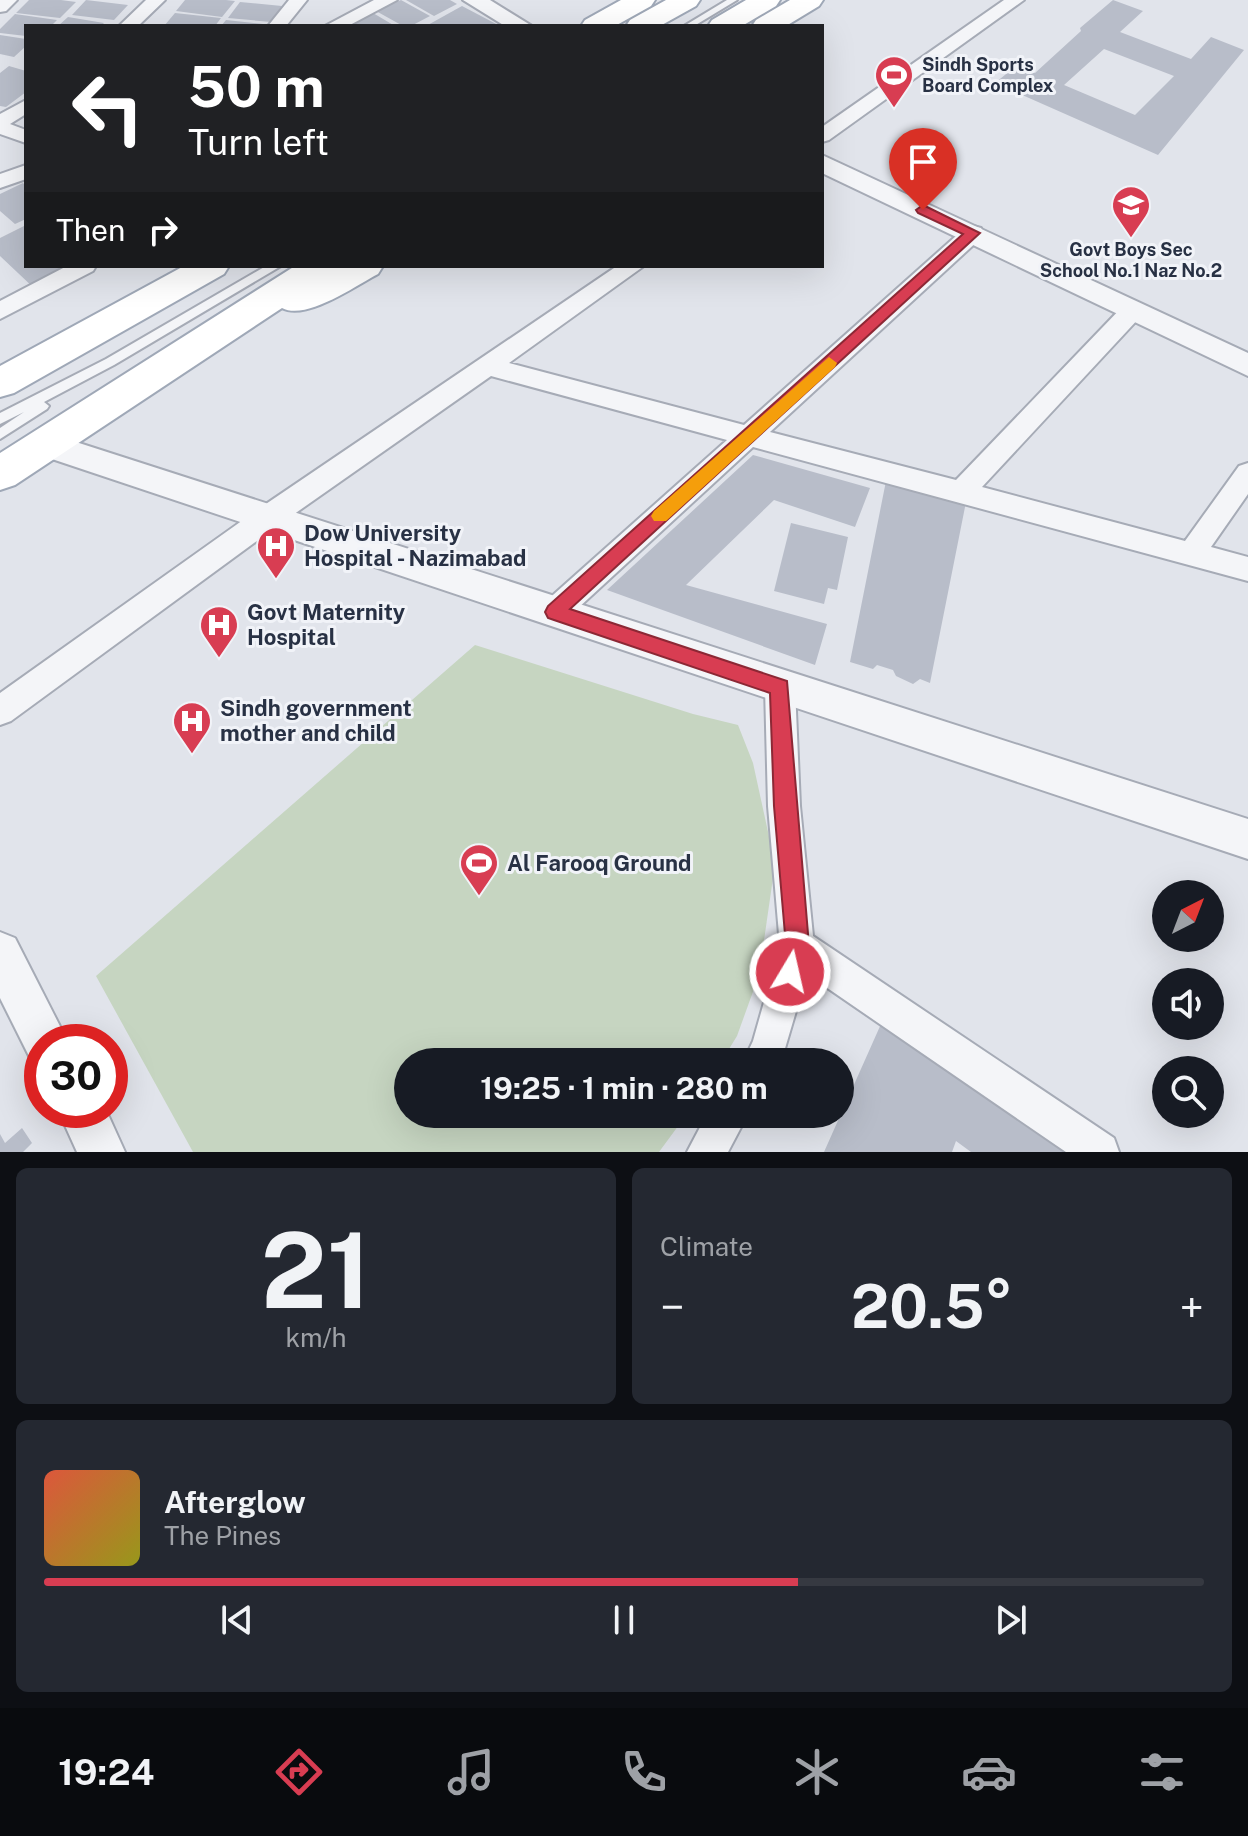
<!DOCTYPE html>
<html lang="en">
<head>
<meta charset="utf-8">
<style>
  body { margin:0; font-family:"Public Sans",sans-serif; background:#242831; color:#f1f3f6; height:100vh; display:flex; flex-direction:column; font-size:30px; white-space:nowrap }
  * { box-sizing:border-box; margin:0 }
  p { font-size:26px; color:#9ea1a6 }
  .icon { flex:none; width:44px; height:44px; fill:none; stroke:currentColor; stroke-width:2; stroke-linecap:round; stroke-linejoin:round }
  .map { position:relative; height:1152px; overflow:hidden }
  .drawer { display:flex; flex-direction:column; gap:16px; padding:16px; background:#0d0f14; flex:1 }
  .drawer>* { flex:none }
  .guide { position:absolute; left:24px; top:24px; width:800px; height:244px; border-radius:0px; box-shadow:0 8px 32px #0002; background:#202124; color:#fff; overflow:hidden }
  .needle { width:52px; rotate:42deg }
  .tools { position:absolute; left:1152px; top:880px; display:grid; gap:16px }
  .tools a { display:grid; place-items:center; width:72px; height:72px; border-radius:50%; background:#171b24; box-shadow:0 8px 32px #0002; font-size:40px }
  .speed { position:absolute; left:24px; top:1024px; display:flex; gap:16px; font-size:40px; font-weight:700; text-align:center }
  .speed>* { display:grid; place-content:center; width:104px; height:104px; border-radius:50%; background:#171b24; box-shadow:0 8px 32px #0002; line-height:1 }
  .speed .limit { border:12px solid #d22; background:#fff; color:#111 }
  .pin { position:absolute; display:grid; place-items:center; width:68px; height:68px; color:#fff; margin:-82px -34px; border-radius:50% 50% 50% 0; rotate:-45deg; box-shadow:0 0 8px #0007 }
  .pin .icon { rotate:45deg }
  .me { position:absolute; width:88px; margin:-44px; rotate:9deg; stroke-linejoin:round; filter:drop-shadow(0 0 6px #0008) }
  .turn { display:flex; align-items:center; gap:28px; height:168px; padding:0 32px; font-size:36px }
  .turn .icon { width:104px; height:104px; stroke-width:2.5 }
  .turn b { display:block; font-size:56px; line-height:68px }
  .then { display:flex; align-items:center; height:76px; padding:0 32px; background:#0003; gap:16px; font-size:30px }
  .big { font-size:60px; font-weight:700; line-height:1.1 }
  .drawer .card { flex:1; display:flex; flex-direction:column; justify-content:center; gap:12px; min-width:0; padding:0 28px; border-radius:12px; background:#242831 }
  .drawer .dial { align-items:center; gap:0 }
  .dial b { font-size:104px; line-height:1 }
  .song { display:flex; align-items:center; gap:24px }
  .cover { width:96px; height:96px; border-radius:12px; background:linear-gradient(135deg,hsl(10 70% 55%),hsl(60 70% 35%)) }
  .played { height:8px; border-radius:4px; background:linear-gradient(90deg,#d83d52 65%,#363941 65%) }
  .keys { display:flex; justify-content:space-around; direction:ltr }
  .heat { display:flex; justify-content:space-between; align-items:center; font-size:44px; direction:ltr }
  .drawer .tiles { flex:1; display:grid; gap:16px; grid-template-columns:1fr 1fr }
  .card:last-child { grid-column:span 2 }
  .trip { position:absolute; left:394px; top:1048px; width:460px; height:80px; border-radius:40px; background:#171b24; box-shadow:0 8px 32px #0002; font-weight:700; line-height:80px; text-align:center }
  .menu { display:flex; height:128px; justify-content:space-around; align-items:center; background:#090b0e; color:#9ea1a6 }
  .menu .icon { width:56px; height:56px }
  .menu .current { color:#d83d52 }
  .menu b { font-size:36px; color:#f1f3f6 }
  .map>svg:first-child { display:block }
  .green { fill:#c6d5c1 }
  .building { fill:#b8bdc9; fill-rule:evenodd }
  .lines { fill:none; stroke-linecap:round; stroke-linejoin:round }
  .service-casing { stroke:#a6abb6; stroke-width:4 }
  .minor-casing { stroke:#a6abb6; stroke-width:4 }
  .tertiary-casing { stroke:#a6abb6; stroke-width:4 }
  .primary-casing { stroke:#9fa8b7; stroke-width:4 }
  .service { fill:#f4f5f8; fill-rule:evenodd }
  .minor { fill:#f4f5f8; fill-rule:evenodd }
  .tertiary { fill:#f4f5f8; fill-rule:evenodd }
  .primary { fill:#fff; fill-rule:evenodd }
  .route { fill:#d83d52; stroke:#8c2835; stroke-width:2 }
  .slow { fill:#f59e0b }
  .labels { text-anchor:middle; stroke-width:6; stroke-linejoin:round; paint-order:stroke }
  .far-poi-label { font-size:18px; font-weight:bold; fill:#283144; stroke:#f1f3f8; text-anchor:start }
  .poi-label { font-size:22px; font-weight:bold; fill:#283144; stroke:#f1f3f8; text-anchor:start }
</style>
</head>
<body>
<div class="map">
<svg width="1248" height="1152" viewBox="0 0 1248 1152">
  <rect width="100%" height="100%" fill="#e1e4eb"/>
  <path class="green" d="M475 645 693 714 738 725 753 763 775 864 759 975 737 1036 721 1062H408V1114H687L659 1152H193L96 976Z"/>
  <path class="building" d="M29 0H61L76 2 60 18 16 13Z
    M86 0 128 5 114 20 72 15Z
    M185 0H226L235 1 222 17 176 11Z
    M401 0 430 16 411 26H403L376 11Z
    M406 0H450L457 4 434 16Z
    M1113 0 1143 11 1120 32 1191 59 1211 37 1244 50 1158 155 995 83 1016 66 1035 73 1081 31 1080 28ZM1104 49 1174 76 1135 115 1064 85Z
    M240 2 282 6 271 22 228 18Z
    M462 6 500 26H426Z
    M175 13 221 18 215 26H164Z
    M373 13 395 26H348Z
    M15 14 57 20 51 26H26V36L0 33V29Z
    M68 17 104 23 101 26H58Z
    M226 20 263 24V26H221Z
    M0 35 26 39V46L14 57 0 54Z
    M9 66 26 71V92L6 107 0 106V73Z
    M23 183 26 186V219L15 224 0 211V194Z
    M26 225V266H81L36 290 0 256V238Z
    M753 455 870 488 855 527 774 500 686 585 827 624 815 665 607 590Z
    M886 481 966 502 930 683 920 679 913 684 896 676 893 670 877 665 873 669 850 662Z
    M791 523 848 537 837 590 828 588 824 604 774 591Z
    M881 1024 1066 1152H971L956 1141 952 1152H824Z
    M22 1128 32 1143 23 1152H0V1134L5 1143Z"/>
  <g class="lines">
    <defs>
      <path id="service" d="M727 0H737L694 26H684Z
        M266 266H281L114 365 44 402 49 406 47 409 0 439V428L24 412 0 424V413L106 359Z"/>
      <path id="minor" d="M0 0H17L6 11 0 12Z
        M146 0H165L138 26H119Z
        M289 0H307L286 26H268Z
        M374 0H397L348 26H325Z
        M1004 0H1024L829 140 822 142V127Z
        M26 100V114L10 124 26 130V143L0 134V114Z
        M26 165V179L0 188V174Z
        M973 226 981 228 984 233 981 238 770 432 956 480 1125 304H1141L1145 310 1141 316 982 487 1185 541 1239 466 1248 463V494L1211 547 1248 557V581L753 447 564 621 554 624 544 621 540 612 544 603 727 440 491 376 280 524 11 721 0 725V693L260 508 617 266H644L509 363 744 425 965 228Z
        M67 266H96L93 271 0 319V301Z
        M780 673 791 677 795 687 800 806 813 936 1114 1138 1119 1152H1066L807 974 781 1062H743L753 1041 780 946 768 806 765 687 769 677Z
        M707 1114H748L728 1152H687Z"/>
      <path id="tertiary" d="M463 0H490L532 26H505Z
        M822 155 1248 353V376L822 173Z
        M48 433 1248 819V859L37 454 32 445 37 436Z
        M0 932 15 938 68 1042H42V1063L30 1058 0 998Z
        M58 1110H106L125 1152H77Z"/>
      <path id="primary" d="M621 0H655L651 6 615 26H581L585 20Z
        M666 0H700L696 6 660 26H626L630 20Z
        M746 0H780L776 6 742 26H708L712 20Z
        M790 0H823L819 6 786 26H752L756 20Z
        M184 266H229L224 274 14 393 0 397V366Z
        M295 266H383L378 274C355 286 306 321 282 308L15 485 0 490V453Z"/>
    </defs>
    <use href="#service" class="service-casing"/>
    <use href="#minor" class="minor-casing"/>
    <use href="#tertiary" class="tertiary-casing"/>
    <use href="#primary" class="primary-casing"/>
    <use href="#service" class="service"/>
    <use href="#minor" class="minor"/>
    <use href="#tertiary" class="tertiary"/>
    <use href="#primary" class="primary"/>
  </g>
  <path class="route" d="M923 205 980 233 570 609 787 681 809 946 798 980 790 983 782 980 779 972 786 946 774 806 770 693 554 620 548 618 545 612 548 606 963 234 918 213 916 210Z"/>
  <path class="slow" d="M829 357 837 363 835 367 666 521H654L651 516 654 511Z"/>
  <defs>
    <symbol id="stadium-pin" viewBox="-11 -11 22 30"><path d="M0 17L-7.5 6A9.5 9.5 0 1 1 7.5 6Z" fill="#d83d52" stroke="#f1f3f8"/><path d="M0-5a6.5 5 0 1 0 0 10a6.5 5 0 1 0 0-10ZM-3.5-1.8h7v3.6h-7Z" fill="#fff"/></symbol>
    <symbol id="school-pin" viewBox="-11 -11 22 30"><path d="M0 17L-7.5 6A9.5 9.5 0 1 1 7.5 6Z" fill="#d83d52" stroke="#f1f3f8"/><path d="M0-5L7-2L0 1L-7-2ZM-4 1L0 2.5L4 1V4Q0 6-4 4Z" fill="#fff"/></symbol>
    <symbol id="hospital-pin" viewBox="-11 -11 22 30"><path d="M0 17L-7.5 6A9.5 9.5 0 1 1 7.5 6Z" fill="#d83d52" stroke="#f1f3f8"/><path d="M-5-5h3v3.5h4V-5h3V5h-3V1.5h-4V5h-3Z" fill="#fff"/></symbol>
  </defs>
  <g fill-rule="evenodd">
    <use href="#stadium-pin" x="872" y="53" width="44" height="60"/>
    <use href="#school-pin" x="1109" y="183" width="44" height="60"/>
    <use href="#hospital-pin" x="254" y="524" width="44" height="60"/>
    <use href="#hospital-pin" x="197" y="603" width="44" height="60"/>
    <use href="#hospital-pin" x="170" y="699" width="44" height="60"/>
    <use href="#stadium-pin" x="457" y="841" width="44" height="60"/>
  </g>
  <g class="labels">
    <g class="far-poi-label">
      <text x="922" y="71">Sindh Sports<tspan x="922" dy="21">Board Complex</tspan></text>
      <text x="1131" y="256" text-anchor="middle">Govt Boys Sec<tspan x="1131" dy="21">School No.1 Naz No.2</tspan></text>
    </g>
    <g class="poi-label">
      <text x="304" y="541">Dow University<tspan x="304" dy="25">Hospital - Nazimabad</tspan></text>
      <text x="247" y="620">Govt Maternity<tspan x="247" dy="25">Hospital</tspan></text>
      <text x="220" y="716">Sindh government<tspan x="220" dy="25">mother and child</tspan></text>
      <text x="507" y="871">Al Farooq Ground</text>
    </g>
  </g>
</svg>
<div class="tools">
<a><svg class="needle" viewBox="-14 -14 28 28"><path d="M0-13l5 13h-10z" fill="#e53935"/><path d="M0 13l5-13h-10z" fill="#9ea1a6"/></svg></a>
<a><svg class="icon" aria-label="sound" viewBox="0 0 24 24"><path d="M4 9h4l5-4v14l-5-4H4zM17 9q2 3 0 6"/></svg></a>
<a><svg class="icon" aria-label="search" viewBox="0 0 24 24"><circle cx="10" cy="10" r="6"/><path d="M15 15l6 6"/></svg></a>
</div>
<div class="speed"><div class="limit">30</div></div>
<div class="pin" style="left:923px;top:210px;background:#d93025"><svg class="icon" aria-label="arrive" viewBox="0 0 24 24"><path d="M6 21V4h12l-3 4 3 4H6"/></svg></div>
<svg class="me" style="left:790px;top:972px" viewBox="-20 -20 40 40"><circle r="17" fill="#d83d52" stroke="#fff" stroke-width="3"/><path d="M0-11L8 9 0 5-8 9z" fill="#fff"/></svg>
<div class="trip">19:25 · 1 min · 280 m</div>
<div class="guide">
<div class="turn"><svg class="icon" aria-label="left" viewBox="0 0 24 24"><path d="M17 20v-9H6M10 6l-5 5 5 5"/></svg><div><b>50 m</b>Turn left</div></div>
<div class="then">Then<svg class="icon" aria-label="right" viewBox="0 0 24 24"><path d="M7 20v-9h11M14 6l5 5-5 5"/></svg></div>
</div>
</div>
<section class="drawer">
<div class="tiles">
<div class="card dial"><b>21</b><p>km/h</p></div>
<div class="card"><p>Climate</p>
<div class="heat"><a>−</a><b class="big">20.5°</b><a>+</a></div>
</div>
<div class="card">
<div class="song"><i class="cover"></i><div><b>Afterglow</b><p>The Pines</p></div></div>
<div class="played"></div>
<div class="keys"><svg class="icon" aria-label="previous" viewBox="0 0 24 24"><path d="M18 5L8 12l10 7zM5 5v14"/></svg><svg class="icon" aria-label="pause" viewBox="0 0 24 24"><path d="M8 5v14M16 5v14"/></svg><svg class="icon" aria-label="next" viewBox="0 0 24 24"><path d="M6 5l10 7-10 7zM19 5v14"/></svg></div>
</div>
</div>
</section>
<nav class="menu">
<b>19:24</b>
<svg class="icon current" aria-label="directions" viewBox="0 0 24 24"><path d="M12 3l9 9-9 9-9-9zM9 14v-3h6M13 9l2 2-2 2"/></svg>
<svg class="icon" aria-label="music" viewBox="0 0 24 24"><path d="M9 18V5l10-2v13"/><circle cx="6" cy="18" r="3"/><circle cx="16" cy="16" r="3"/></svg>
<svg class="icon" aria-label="phone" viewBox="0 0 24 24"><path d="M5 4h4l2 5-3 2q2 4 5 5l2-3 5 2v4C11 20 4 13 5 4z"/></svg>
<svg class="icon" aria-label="climate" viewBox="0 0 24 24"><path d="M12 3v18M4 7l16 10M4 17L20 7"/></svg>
<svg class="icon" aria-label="car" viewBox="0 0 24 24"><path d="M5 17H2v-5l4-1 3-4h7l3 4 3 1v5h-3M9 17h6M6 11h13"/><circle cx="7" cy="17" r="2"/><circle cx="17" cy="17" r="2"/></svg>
<svg class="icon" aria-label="filters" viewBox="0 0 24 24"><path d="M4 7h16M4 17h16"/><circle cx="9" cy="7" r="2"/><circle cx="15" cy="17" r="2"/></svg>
</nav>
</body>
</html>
